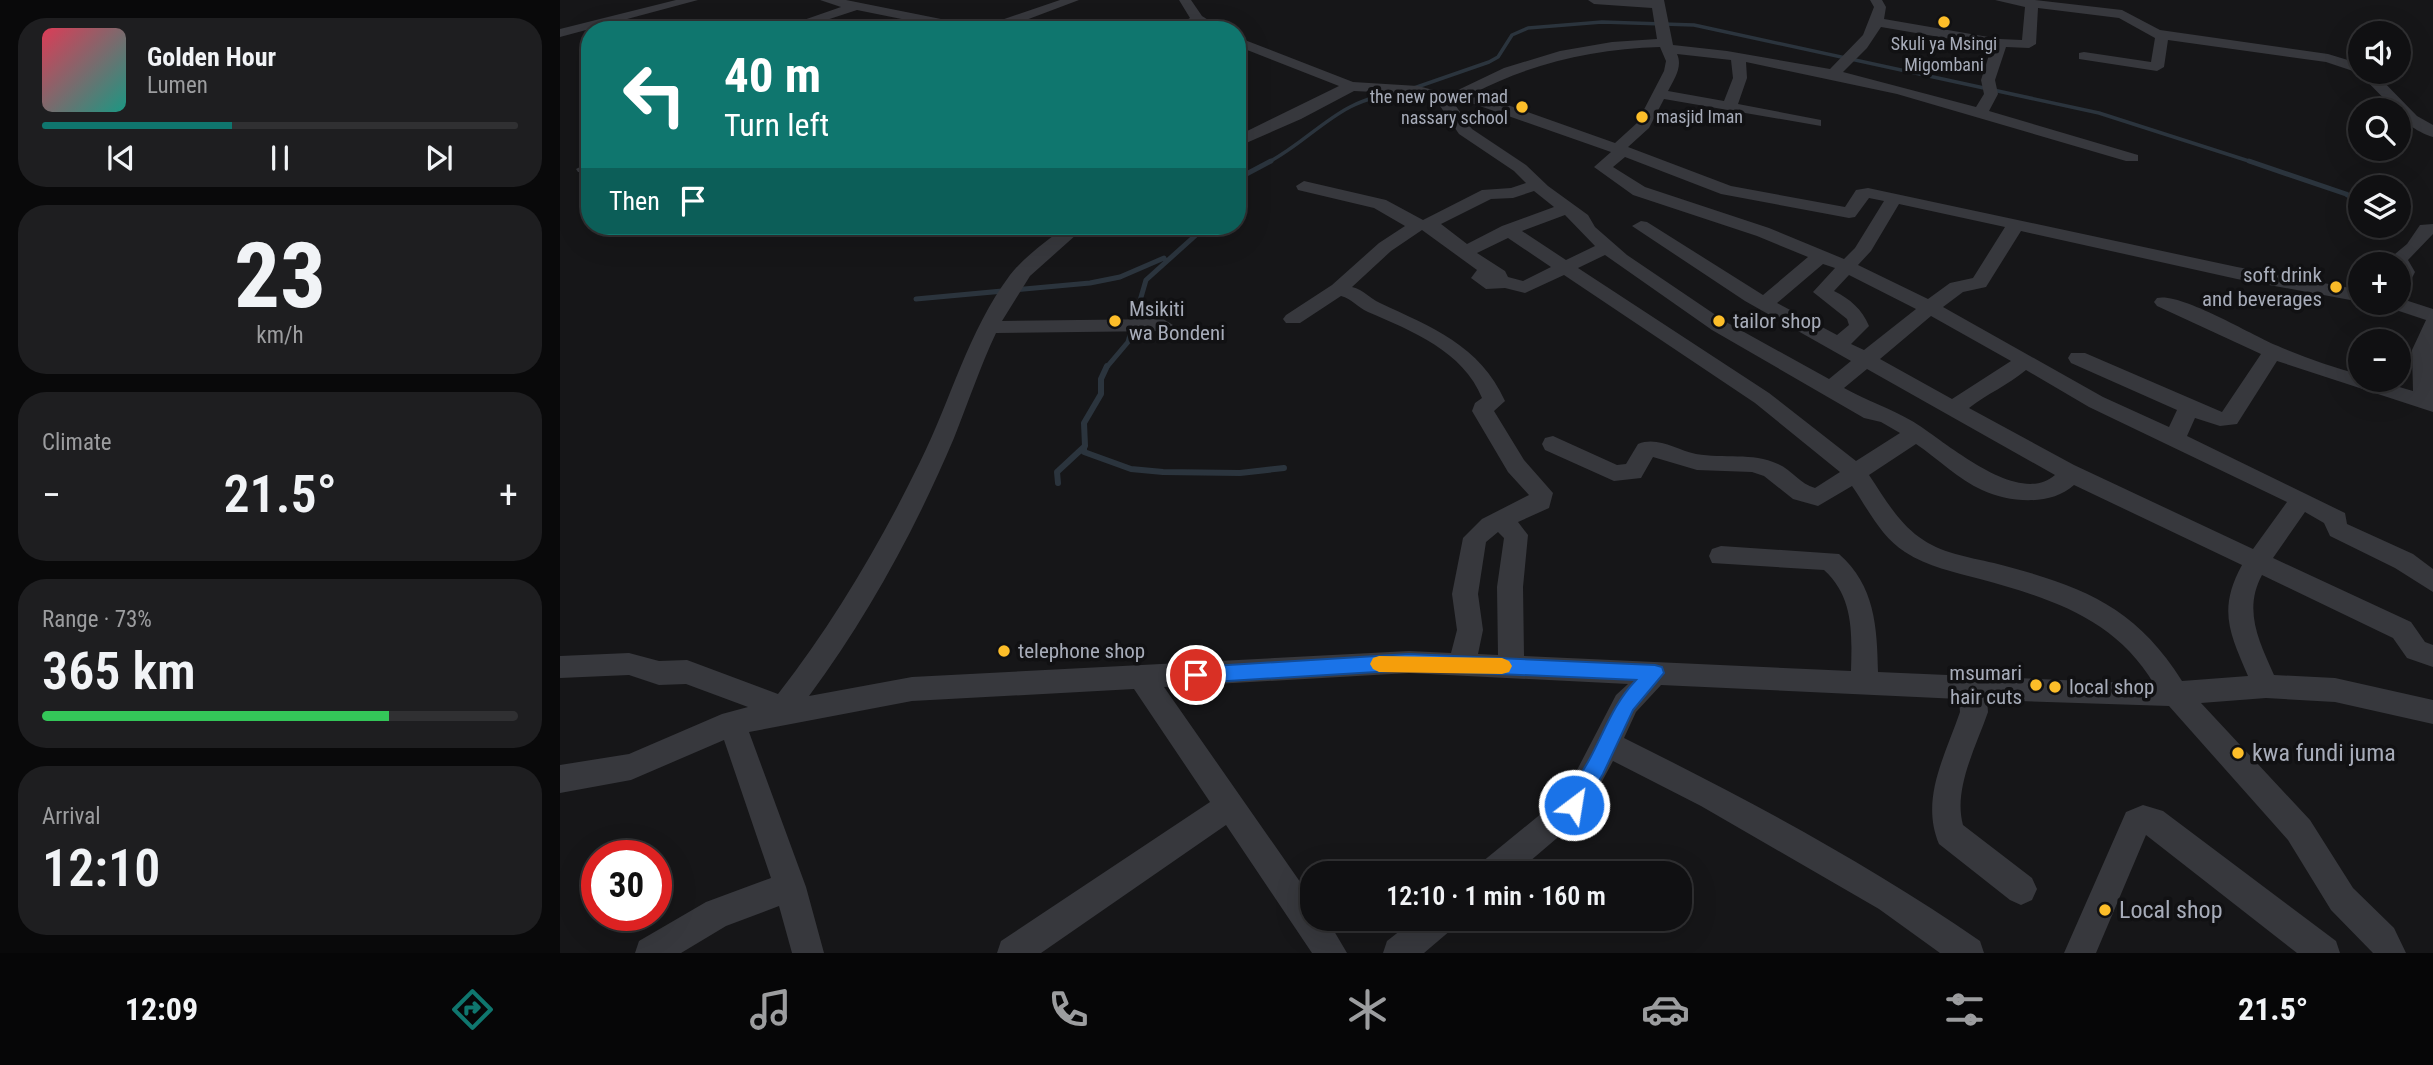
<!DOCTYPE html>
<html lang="en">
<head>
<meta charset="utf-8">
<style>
  body { margin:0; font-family:"Roboto Condensed",sans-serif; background:#1e1e20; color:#f1f3f6; height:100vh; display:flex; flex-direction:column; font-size:26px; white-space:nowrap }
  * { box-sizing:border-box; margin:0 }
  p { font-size:23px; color:#9c9d9f }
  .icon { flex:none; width:38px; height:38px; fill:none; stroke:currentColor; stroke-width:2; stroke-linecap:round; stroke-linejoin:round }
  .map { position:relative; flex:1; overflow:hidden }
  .panel { display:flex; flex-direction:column; gap:18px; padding:18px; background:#09090a; width:560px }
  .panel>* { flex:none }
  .top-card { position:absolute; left:21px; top:21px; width:665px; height:214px; border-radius:28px; box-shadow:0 7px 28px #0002,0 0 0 2px #303032; background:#0f766e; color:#fff; overflow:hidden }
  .tools { position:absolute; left:1788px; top:21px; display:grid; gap:14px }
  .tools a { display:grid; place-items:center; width:63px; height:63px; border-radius:50%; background:#101012; box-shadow:0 7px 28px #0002,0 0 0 2px #303032; font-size:35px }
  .speed { position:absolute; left:21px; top:840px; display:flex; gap:14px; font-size:35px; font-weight:700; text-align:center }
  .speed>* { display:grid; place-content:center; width:91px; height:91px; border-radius:50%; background:#101012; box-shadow:0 7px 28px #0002,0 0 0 2px #303032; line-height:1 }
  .speed .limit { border:10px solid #d22; background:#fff; color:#111 }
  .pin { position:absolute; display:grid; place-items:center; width:60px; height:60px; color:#fff; margin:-30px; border:4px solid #fff; border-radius:50%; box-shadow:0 2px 7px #0007 }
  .me { position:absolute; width:77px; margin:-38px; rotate:31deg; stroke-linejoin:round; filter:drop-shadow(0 0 5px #0008) }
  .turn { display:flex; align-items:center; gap:24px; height:147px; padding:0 28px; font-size:32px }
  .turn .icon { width:91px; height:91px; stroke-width:2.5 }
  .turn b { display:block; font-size:49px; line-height:60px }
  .then { display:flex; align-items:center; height:66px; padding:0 28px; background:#0003; gap:14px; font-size:26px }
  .big { font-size:52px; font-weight:600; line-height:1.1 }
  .panel .tile { flex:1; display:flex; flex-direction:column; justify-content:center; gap:10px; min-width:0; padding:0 24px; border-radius:28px; background:#1e1e20 }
  .panel .dial { align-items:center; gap:0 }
  .dial b { font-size:91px; line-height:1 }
  .song { display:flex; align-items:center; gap:21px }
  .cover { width:84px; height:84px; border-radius:10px; background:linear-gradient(135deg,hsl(350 70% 55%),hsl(170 70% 35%)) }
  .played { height:7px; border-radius:4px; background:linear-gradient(90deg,#0f766e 40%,#303032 40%) }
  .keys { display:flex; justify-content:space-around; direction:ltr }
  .heat { display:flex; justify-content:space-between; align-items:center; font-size:38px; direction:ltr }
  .charge { height:10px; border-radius:5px; background:linear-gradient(90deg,#34c759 73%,#303032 0) }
  .trip { position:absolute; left:740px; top:861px; width:392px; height:70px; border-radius:28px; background:#101012; box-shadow:0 7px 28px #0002,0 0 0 2px #303032; font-weight:600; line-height:70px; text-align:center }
  .dock { display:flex; height:112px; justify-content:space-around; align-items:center; background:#060607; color:#9c9d9f }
  .dock .icon { width:49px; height:49px }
  .dock .on { color:#0f766e }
  .dock b { font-size:32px; color:#f1f3f6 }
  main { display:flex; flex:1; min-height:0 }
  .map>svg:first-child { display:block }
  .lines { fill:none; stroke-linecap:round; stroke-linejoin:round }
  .stream-far2 { stroke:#2b343d; stroke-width:3.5 }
  .stream-far1 { stroke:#2b343d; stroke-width:5 }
  .stream { stroke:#2b343d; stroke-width:6 }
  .minor { fill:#37383d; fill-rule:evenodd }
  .route { fill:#1a73e8; stroke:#114b97; stroke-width:2 }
  .slow { fill:#f59e0b }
  .poi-dot { fill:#fdbe29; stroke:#111113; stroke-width:2.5 }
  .labels { text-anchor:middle; stroke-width:7; stroke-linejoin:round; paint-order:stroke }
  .far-poi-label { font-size:18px; fill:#a7acb9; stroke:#111113 }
  .poi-label { font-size:21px; fill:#a7acb9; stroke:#111113; text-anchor:start }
  .near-poi-label { font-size:24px; fill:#a7acb9; stroke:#111113; text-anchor:start }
</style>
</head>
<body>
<main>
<section class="panel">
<div class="tile">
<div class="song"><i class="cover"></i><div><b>Golden Hour</b><p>Lumen</p></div></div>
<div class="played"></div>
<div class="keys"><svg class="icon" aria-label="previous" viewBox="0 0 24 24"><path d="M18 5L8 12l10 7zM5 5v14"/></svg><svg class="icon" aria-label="pause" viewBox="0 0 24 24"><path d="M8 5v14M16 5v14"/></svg><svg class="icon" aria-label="next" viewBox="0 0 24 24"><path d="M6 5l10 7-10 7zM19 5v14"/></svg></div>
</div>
<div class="tile dial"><b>23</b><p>km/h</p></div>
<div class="tile"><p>Climate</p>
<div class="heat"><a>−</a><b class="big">21.5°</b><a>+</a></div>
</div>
<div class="tile"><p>Range · 73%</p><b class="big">365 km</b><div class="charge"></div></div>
<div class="tile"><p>Arrival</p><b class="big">12:10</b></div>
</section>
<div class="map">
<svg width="1873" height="953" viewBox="0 0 1873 953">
  <rect width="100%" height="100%" fill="#161618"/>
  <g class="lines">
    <path class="stream-far2" d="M854 88 929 62 938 57 952 35 968 28 1042 22 1134 25 1539 113 1695 163
      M707 163C737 148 761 122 790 107 807 98 824 95 843 92"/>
    <path class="stream-far1" d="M1689 161 1786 194 1801 203
      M677 179 711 161
      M356 299 530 283 560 277 604 258
      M546 368 568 342 586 280 646 226"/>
    <path class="stream" d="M524 447V452L571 469 603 472 680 473 724 468
      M498 483 497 472 525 446 524 423 541 394V379L547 366"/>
    <path class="minor" d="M116 0H138L0 37V29Z
      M260 0H286L421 27 500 0H519L439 30H396L297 10 236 30H215L281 7Z
      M619 0H631L642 16 664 30H647L637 24 627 30H609L630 18Z
      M1028 0H1104L1113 45 1167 51 1270 69 1303 35 1314 7 1310 0H1322L1326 7 1324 19 1440 39 1462 40 1465 7 1435 0H1475L1562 10 1600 30 1768 54 1801 64V72H1814L1857 116 1873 125V137C1860 133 1842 123 1839 110H1835L1799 73 1766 62 1608 40 1604 67 1597 71 1519 59V53L1524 52 1591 62 1595 38 1559 18 1478 8 1476 44 1469 48 1446 47 1435 80 1438 94 1429 111 1578 155V161H1566L1337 94 1186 62 1187 78 1178 104 1261 120V126L1104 99 1089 128 1068 147 1171 186 1285 207 1296 190 1308 188 1677 267 1801 290V302L1677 279 1461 231 1426 287 1403 292 1383 307 1543 397 1609 427 1617 410 1511 363 1508 358 1511 353H1525L1662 412 1701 354 1597 306 1594 302 1597 298C1621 292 1693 336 1718 346 1745 358 1773 367 1801 375V380H1815L1853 391 1852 350 1866 320 1827 307 1824 303H1839V298L1873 309V412L1717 361 1677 424 1660 426 1635 418 1627 436 1785 513 1787 524 1853 554 1873 569V592L1835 568 1770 536 1764 523 1745 512 1713 558 1851 622 1865 642 1873 645V667L1847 658 1833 638 1702 575C1683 610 1699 641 1714 675L1775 678 1873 700V724L1775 702 1706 698 1641 703 1750 820 1793 888 1834 928 1846 953H1813L1771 910 1728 840 1609 706 1427 700 1428 712C1416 747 1393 789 1403 825L1472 878 1477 889 1472 900 1461 905 1450 900 1379 844C1360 799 1385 756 1400 712L1399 699 1101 685 1076 712 1064 738C1187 799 1307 863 1420 941L1424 953H1380L1319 909 1141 806 1053 761 1024 815 956 873H918L922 862 1004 795 1056 695 1068 684 849 673 604 687 752 899V919H767L787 953H752L666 825 481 953H437L441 941 650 802 574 689 352 701 189 732 246 887 264 953H232L219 906 166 926 121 953H75L79 941 146 902 211 878 164 740 71 780 0 793V765L69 754 162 714 188 707 126 684 99 685 69 675 0 678V656L69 653 99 661 127 660 218 694C274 622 320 544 360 462 391 400 408 331 450 275 466 255 487 241 506 226H526L470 276 442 321 603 319 613 325 603 331 436 333C420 367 408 403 394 438 356 528 307 618 249 696L352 677 849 651 891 653 897 630 892 594 903 538 922 519 969 495 948 472 912 411 915 403 922 398C903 351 852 331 808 312 797 307 792 299 781 296L740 323H726L723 319 726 315 772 285 819 243 845 226 814 208 738 190 736 186 744 181 826 200 863 220 922 190 951 188 966 183 954 171 899 134 876 100 856 94 794 91 741 119 677 147V136L779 86 677 46V37L793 82 858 86 877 91 898 90 944 68 1000 51 1052 42 1097 39 1092 8 1034 4ZM1321 27 1432 46 1421 80 1424 94 1416 107 1283 72 1307 48ZM1100 47 1106 61 1104 71 1077 123 1055 143 914 93C972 63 1034 49 1100 47ZM1117 54 1171 60 1173 78 1164 101 1108 91C1114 79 1123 67 1117 54ZM891 99H900L1051 152 1034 167 1073 195 1197 236 1248 257 1203 295 1087 222 1081 221 1072 226 1185 301 1291 361 1269 379 1166 322 1067 255 1035 227 1028 215 988 186 966 165 912 129ZM1065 157 1161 194 1289 218 1295 217 1309 198 1324 201 1295 248 1284 259 1209 228 1085 187 1053 167ZM974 191 994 207 942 226 907 244 881 224 931 199 953 198ZM1339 204 1445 227 1413 278 1390 283 1368 299 1298 265 1311 251ZM1005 215 1035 246 1006 260 962 231ZM862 230 917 270 911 278 926 289 945 288 965 293 1004 275 1195 403 1280 472 1255 488C1240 484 1232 470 1218 464 1192 452 1164 459 1136 454 1116 450 1098 436 1078 444L1066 464 1057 465 993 436 985 438 982 444 985 450 1054 481 1081 478 1093 457 1137 470 1192 472 1204 476 1233 499 1258 506 1292 486C1308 509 1321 537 1345 552 1368 567 1394 572 1420 579 1489 598 1555 618 1594 684L1318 672C1317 626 1315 586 1279 554L1161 546 1152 549 1149 556 1152 563 1264 570C1294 597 1292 634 1291 671L964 656 963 587 968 535 958 522 989 508 993 493 964 460 934 411 945 401C920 345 871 327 820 303 809 298 804 290 792 287L831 251ZM948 238 991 267 963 281 948 277 945 271 917 253ZM1045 255 1152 330 1304 418 1321 422 1340 433 1296 461 1209 393 1018 268ZM1263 264 1275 268 1253 292 1287 319 1289 325 1277 335 1217 303ZM1289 275 1356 309 1304 350 1291 344 1309 326C1302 309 1290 299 1274 291ZM1371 316 1451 361 1392 399 1320 359ZM1307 369 1495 475C1458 508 1384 440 1352 421 1330 408 1307 401 1284 388ZM1466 370 1529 407 1727 502 1693 549 1514 465 1409 408C1428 393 1447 386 1466 370ZM1356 444C1377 458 1399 480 1422 490 1450 503 1491 506 1514 485L1682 565C1658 609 1669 632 1688 676L1622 681C1574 604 1518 585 1434 563 1408 557 1380 553 1359 537 1337 521 1324 497 1309 475ZM938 532 944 538 937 587 938 655 918 654 923 630 918 594 926 542Z
      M30 162V172H18L16 169Z
      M1873 224V234L1848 260 1855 272 1846 290 1839 292V264H1832L1829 259 1847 244 1860 225Z
      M1583 805 1603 811 1776 941 1780 953H1737L1586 835 1536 953H1504L1566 812Z
      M855 919H896L891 930 864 953H823L827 941Z"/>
  </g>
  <path class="route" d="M849 654 1095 665 1102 667 1104 673 1073 710 1043 774 1021 812 1014 815 1006 812 1003 805C1010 790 1020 776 1028 762 1044 733 1053 704 1076 680L849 670 636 683 630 681 627 675 630 669 636 667Z"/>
  <path class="slow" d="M819 656 942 658 949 661 952 666 949 672 942 674 819 672 813 669 810 664 813 658Z"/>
  <g class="poi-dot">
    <circle cx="1384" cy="22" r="7"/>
    <circle cx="962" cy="107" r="7"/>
    <circle cx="1082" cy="117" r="7"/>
    <circle cx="1776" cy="287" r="7"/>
    <circle cx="555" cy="321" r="7"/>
    <circle cx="1159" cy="321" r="7"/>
    <circle cx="444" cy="651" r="7"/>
    <circle cx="1476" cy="685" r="7"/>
    <circle cx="1495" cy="687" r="7"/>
    <circle cx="1678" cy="753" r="7"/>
    <circle cx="1545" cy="910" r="7"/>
  </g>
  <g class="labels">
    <g class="far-poi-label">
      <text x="1384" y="50">Skuli ya Msingi<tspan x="1384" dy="21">Migombani</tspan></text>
      <text x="948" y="103" text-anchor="end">the new power mad<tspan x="948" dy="21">nassary school</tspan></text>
      <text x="1096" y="123" text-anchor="start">masjid Iman</text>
    </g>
    <g class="poi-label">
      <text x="1762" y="282" text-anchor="end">soft drink<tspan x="1762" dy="24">and beverages</tspan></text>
      <text x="569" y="316">Msikiti<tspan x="569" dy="24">wa Bondeni</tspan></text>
      <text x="1173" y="328">tailor shop</text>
      <text x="458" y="658">telephone shop</text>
      <text x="1462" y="680" text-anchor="end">msumari<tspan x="1462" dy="24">hair cuts</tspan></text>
      <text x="1509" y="694">local shop</text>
    </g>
    <g class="near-poi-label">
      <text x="1692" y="761">kwa fundi juma</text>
      <text x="1559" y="918">Local shop</text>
    </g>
  </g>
</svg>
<div class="tools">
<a><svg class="icon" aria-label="sound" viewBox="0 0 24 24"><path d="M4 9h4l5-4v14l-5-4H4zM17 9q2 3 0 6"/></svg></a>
<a><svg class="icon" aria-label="search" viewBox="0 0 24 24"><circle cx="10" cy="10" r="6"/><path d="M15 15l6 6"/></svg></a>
<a><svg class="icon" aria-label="layers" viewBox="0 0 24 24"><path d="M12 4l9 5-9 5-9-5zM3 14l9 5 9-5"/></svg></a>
<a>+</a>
<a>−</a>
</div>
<div class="speed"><div class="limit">30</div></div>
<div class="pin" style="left:636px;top:675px;background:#d93025"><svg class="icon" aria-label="arrive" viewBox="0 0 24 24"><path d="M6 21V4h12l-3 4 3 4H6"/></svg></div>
<svg class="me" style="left:1014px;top:805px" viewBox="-20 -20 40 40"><circle r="17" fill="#1a73e8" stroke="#fff" stroke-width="3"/><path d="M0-11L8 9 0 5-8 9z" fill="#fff"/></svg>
<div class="trip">12:10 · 1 min · 160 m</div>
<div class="top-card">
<div class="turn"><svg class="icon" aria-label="left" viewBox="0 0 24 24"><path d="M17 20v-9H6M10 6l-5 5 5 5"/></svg><div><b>40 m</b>Turn left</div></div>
<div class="then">Then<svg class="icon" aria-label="arrive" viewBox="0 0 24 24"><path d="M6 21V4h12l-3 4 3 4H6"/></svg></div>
</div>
</div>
</main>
<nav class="dock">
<b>12:09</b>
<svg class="icon on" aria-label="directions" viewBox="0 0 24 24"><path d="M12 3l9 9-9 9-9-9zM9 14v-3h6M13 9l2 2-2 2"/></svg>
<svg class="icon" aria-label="music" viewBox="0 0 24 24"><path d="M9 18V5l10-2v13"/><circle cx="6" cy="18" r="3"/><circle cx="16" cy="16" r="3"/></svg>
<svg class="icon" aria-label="phone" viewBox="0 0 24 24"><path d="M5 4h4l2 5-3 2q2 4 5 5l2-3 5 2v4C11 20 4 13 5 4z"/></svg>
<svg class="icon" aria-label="climate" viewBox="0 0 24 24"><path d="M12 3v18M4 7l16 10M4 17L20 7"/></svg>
<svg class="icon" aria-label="car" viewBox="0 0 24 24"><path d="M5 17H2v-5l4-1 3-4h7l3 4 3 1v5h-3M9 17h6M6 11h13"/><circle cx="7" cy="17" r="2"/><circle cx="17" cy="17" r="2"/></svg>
<svg class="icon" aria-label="filters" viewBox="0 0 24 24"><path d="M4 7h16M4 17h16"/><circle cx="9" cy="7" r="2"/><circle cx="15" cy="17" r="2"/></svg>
<b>21.5°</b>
</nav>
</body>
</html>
